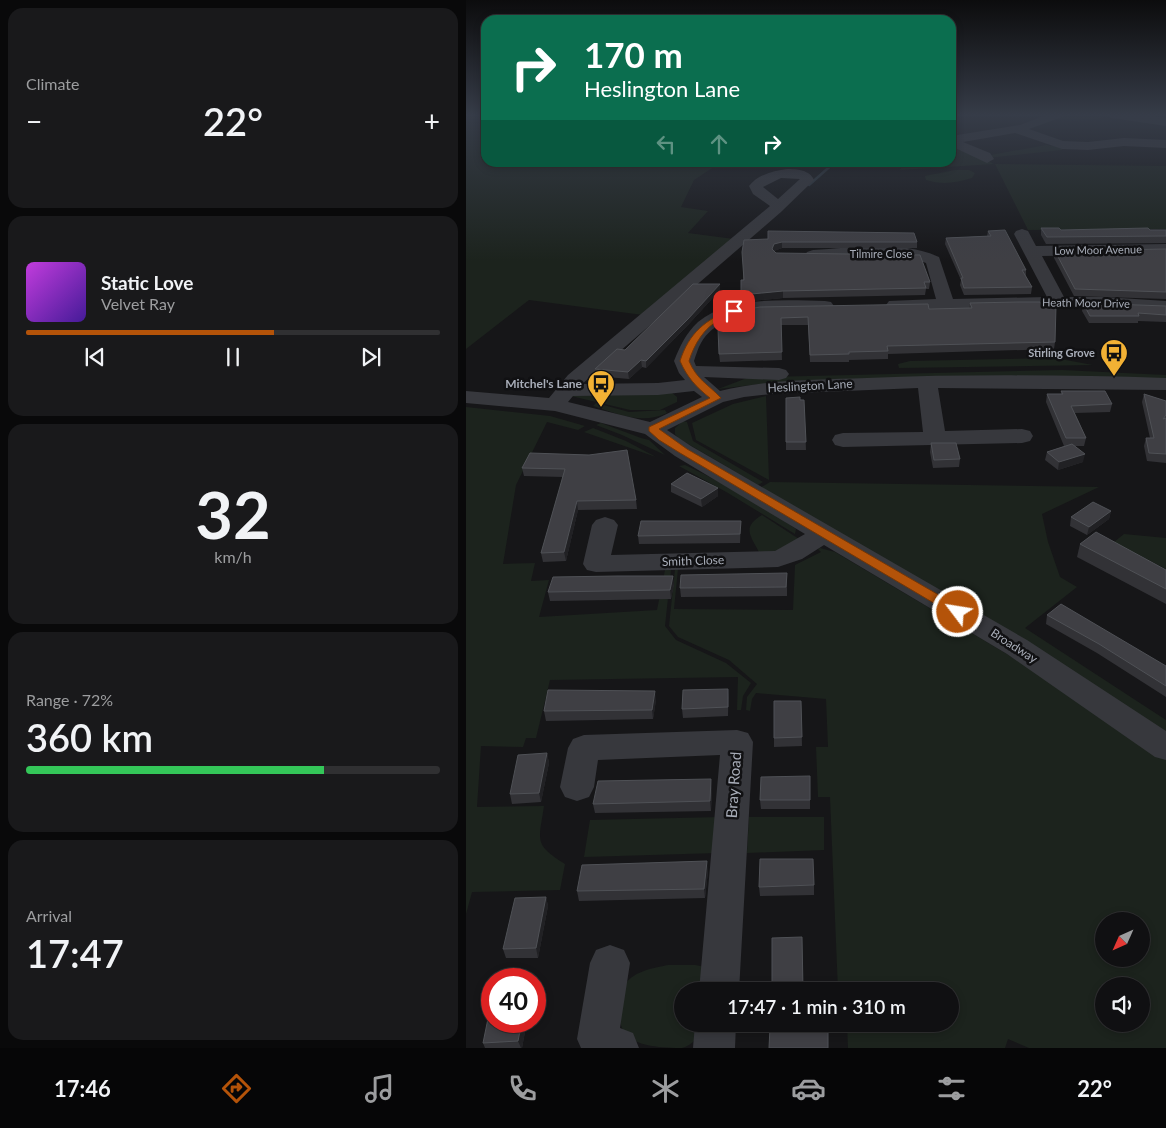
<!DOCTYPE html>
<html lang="en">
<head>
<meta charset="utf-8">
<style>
  body { margin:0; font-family:Lato,sans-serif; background:#19191b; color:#f1f3f6; height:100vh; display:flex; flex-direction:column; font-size:19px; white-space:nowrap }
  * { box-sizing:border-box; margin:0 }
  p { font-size:16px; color:#9c9d9f }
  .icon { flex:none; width:28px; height:28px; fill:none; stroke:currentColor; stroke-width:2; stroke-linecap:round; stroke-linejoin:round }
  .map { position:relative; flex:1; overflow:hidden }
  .panel { display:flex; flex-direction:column; gap:8px; padding:8px; background:#09090a; width:466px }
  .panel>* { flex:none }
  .top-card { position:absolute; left:15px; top:15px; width:475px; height:152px; border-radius:15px; box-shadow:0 2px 8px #0003,0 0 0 1px #303032; background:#0b6e4f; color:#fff; overflow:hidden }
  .needle { width:32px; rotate:225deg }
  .buttons { position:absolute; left:629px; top:912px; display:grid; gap:10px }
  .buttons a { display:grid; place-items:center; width:55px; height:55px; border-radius:50%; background:#101012; box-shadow:0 2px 8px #0003,0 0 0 1px #303032; font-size:25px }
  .speed { position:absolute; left:15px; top:968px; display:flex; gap:10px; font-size:25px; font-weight:700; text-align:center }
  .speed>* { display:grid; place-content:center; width:65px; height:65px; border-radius:50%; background:#101012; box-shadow:0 2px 8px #0003,0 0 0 1px #303032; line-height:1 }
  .speed .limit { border:8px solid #d22; background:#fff; color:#111 }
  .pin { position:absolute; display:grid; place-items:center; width:42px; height:42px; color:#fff; margin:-21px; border-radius:10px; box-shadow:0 2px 8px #0006 }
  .me { position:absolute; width:55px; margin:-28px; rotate:301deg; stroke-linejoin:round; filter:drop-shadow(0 0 4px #0008) }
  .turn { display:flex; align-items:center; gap:18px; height:105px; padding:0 20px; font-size:22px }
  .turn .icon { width:65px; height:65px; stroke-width:2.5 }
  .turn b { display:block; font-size:35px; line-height:42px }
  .lanes { display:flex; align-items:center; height:48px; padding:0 20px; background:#0003; justify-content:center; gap:25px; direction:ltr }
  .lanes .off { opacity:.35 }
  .big { font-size:38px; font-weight:600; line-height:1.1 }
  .panel .widget { flex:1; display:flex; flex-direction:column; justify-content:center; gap:8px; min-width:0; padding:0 18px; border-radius:15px; background:#19191b }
  .panel .dial { align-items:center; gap:0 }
  .dial b { font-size:65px; line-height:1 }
  .song { display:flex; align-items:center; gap:15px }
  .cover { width:60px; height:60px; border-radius:8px; background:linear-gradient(135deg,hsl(290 70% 55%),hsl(260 70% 35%)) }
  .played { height:5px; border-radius:2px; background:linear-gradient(90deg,#b45309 60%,#303032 60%) }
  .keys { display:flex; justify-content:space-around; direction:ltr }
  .heat { display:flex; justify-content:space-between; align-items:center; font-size:28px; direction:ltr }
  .charge { height:8px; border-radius:4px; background:linear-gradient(90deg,#34c759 72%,#303032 0) }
  .trip { position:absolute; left:208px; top:982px; width:285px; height:50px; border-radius:25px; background:#101012; box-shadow:0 2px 8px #0003,0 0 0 1px #303032; font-weight:600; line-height:50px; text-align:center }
  .menu { display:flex; height:80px; justify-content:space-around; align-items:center; background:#060607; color:#9c9d9f }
  .menu .icon { width:35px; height:35px }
  .menu .on { color:#b45309 }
  .menu b { font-size:22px; color:#f1f3f6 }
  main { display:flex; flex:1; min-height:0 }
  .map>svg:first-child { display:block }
  .green { fill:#1c231d; fill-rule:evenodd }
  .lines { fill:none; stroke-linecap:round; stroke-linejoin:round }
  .stream { stroke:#2c353c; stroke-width:2.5 }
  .minor { fill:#37383d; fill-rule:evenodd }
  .wall { fill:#323236 }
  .shaded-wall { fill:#212124 }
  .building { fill:#3f3f44; stroke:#4f5156 }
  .route { fill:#b45309; stroke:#753606 }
  .labels { text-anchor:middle; stroke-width:5; stroke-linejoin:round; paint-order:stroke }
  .far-street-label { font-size:11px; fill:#a8adb8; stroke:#111113 }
  .far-poi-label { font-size:11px; font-weight:bold; fill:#a8adb8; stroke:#111113; text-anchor:end }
  .poi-label { font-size:12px; font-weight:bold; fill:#a8adb8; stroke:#111113; text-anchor:end }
  .street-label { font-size:12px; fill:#a8adb8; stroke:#111113 }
  .near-street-label { font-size:15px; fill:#a8adb8; stroke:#111113 }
</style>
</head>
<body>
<main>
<section class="panel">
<div class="widget"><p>Climate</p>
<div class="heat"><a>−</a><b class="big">22°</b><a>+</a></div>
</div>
<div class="widget">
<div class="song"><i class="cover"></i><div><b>Static Love</b><p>Velvet Ray</p></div></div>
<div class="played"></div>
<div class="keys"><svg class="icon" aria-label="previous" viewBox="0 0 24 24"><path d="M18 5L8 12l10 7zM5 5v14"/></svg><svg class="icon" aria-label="pause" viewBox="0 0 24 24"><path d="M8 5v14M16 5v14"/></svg><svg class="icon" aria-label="next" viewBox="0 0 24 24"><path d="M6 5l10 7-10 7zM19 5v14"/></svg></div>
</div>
<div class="widget dial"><b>32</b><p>km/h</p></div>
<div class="widget"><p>Range · 72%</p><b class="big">360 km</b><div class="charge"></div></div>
<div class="widget"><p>Arrival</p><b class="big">17:47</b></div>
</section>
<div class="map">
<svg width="700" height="1048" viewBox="0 0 700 1048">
  <rect width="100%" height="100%" fill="#161618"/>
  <path class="green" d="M0 114H20V162L254 163 228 180 215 207 242 211 222 233 268 239 177 315 63 300 0 349Z
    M595 114H645C626 123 603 122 584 118Z
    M485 142 528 164 434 170 438 163 485 162Z
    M580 145 596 147V150L521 158 519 156Z
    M529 164 700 166V229L562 230Z
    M489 170H503L509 173 506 178C490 183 476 185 460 180L459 176Z
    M589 358 627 365 433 368 432 364 444 361Z
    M596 370 700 375V380L294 384 252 389 281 378 300 377Z
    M205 392 211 397V402L194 410H164L105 396Z
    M300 396 303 480 230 440 226 423 267 404Z
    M130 403 163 412 199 410 201 413C176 425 152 414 127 406Z
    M0 407 84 416 119 426 112 430 81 422 50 485 37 564 69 563 65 581 83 580 73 617 191 610 199 570H205L199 626 210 640 260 663 285 683 277 696 275 710H271L272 677 84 680 70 738H60L57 747 15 746 11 807 78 806C73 841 67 844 99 864L94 890 6 892 0 914Z
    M217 421 221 422 227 441 297 482 292 485 212 438 209 434V428Z
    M135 423 175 438 183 440 199 455 156 435 130 425Z
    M127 428 160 441 190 457 118 432Z
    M219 465C258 483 295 505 330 529L329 534 262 493 213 466Z
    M304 482 633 487 576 514 582 542 594 577 611 587 559 628 700 720V738L292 489Z
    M296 515 333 539 310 551 293 552C284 535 276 527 296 515Z
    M658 534 700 538V569L648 542Z
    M354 548 369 552 541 654 700 757V1048H563L542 1039 539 1048H382L381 1024H484V991H372L364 797H352L350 747H362L360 699 290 693 286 699 284 711 280 710 281 697 291 684 263 660 212 637 203 626 209 569H212L208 609 327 610 329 565 355 552 352 549ZM638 921H675V959H638ZM638 986H675V1024H638Z
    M255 817 252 853 118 857 124 820Z
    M283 817H358V850L281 853Z
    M202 965H229L245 968 242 991H216V1024H238C237 1033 226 1046 216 1048 200 1048 167 1047 158 1032 152 1023 154 1013 156 1002 157 998 156 991 158 987 165 971 188 968 202 965Z"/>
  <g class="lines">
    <path class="stream" d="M343 185 369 162"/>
    <path class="minor" d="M583 114H601L599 116 563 129 597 141 622 142 658 138 700 140V148L658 146 622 150 596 149 549 133 497 142 524 153 528 159 521 163 485 146V136L554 125Z
      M640 114H672L700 118V126L646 118Z
      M321 169C331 169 344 170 348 180L315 212 116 384 192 383 219 380 213 373 208 361C214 346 220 333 232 322 263 296 321 300 359 301L365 302 368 306 365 310 359 311C322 311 256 305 235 343 232 348 230 355 228 361L230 366 313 368 320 370 323 374 320 378 313 380 238 377 254 391C302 379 351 380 401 378 500 374 600 375 700 378V390L472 388 479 431 556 429 564 431 567 436 564 441 556 443 377 447 369 445 366 440 369 435 377 433 457 432 452 388 306 394 278 397 257 402 201 430 225 446 561 640 700 731V760L689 757 541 654 358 545 336 559 312 567 130 572 121 570 117 564 126 525 130 520 139 517 148 520 152 525 145 555 309 551 339 534 209 456 179 434 89 411 0 403V391L83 398 102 375 304 206 287 194 283 186C292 174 308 171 321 169ZM315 178 334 179 312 199 297 187ZM228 391 236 397 184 422 102 402 107 396 192 395Z
      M556 229 562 231 570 246 700 244V254L576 256 598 297H638L700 301V311L638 307 429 310 423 309 420 305 423 301 470 299 460 263C433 251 376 258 347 260L341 258 339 255 341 252 347 250C387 248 435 240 473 257L487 299 581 297 548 234 550 231Z
      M271 730 282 733 287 742 273 991H233L254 755 132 760 128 787 123 797 111 801 99 797 94 787 102 748 107 739 118 735Z
      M144 945 158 950 164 963 154 1028 167 1033 173 1048H115L111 1039 124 963 130 950Z
      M229 1024H270L269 1048H227Z"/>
  </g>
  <path class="wall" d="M575 228 595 230H700V243L580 244 575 235Z
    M522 231 560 270V276L566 287 565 294 498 295 494 285 495 280 479 244 480 238 521 236Z
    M278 240 451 242V248H316L308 251 310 253 464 282 463 289H460L459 295 317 298 276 302 277 280Z
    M700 249V299L608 296 588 258 589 251Z
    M254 290 222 325 180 368 176 367 163 379 130 376 129 369Z
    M504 303 589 342 588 349 422 354V359L383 360V362H344L342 325H315L316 360 254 362 253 354 258 329 276 323V310L503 308Z
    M617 303 700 306V322L672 321V323H623L616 311Z
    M595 391 646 404 644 412 609 413 620 438 618 446H609L617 462 592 470 579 460 581 452 598 446 580 402 581 394H595Z
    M678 394 700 401V463L681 461 678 446 680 438H684L676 402Z
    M320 398 338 400 340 450H320Z
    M465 443 494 459 493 467 467 468 464 452Z
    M64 453 170 500 171 509 112 510 100 561 77 562 75 553 97 477 58 476 56 468Z
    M205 484 252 488V496L236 507 205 492Z
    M645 511 643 519 621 535 604 526 605 517Z
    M275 521 274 543 173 544 172 536Z
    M614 544 700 570V604L611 557Z
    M321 573V596L215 597 214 588Z
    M208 584 205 599 84 601 82 592Z
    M581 615 700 666V697L631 653 580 624Z
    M262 689V716L217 718 216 709Z
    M190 700 187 719 80 721 78 711Z
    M335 701 336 746 308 747V738Z
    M81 753 83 763 75 802 46 804 44 794Z
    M344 776V809H295L294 800Z
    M246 788 245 811 129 813 127 804Z
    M242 871 239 898 113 901 111 891Z
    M348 885V895L294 896 293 887Z
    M80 897 82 906 72 958H40L37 949Z
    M336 937 337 991H306Z
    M26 1021H61L56 1048H19L17 1043Z"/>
  <path class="shaded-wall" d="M316 242V248L308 251 306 256V249L308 244Z
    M254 284V290L222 325 180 368V361Z
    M317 291V298L276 302 275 295Z
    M175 360 176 367 163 379 162 372Z
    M619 454 617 462 592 470 593 462Z
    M252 488V496L236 507 235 499Z
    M111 501 112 510 100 561 98 552Z
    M645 511 643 519 621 535 623 527Z
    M207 576 208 584 205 599 204 590Z
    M262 689 263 698 262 716Z
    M189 691 190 700 187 719 186 710Z
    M81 753 83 763 75 802 73 793Z
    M245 779 246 788 245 811 244 801Z
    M241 861 242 871 239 898 238 889Z
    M80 897 82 906 72 958 70 948Z
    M56 1021H61L56 1048H55L52 1041Z"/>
  <path class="building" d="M575 228H593L595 230 682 228 684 230H700V236L581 237Z
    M539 230 560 270H556L566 287 498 288 495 278H497L480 238 525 236 522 231Z
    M302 231 448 233 451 242H316L308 244 306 249 310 253 454 255 464 282H458L460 288 317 291 275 295V280H278L276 252 278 240 302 239Z
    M700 249V292L609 289 589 251Z
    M227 284H254L222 319 180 361 175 360 162 372 129 369 151 349 159 350Z
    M553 302H574L576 306H590L589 342 421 346 422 351 383 352V354L344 355 342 317 315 318 316 352 253 354 252 329H258V323H276V310L294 307 462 304 463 309 506 308 504 303Z
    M617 303 700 306V315L672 313 673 316H624Z
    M595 391H639L646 404 605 406 620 438H600L581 394H597Z
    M678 394 700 401V415L697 419 700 418V454L683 453 680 438H688Z
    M334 397V400H338L340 442H320V398Z
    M465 443H490L494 459 468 460Z
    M606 444 619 454 593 462 581 452Z
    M161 450 170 500 111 501 98 552 75 553 99 469 56 468 64 453 123 455Z
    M221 473 252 488 235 499 205 484Z
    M627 502 645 511 623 527 605 517Z
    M175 521H275L274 534 172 536Z
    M630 532 700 570V589L614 544Z
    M321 573 320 587 214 588 215 575Z
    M151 576H207L204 590 82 592 87 577Z
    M595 604 700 666V686L633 644 581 615Z
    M262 689V707L216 709 217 690Z
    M82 690 189 691 186 710 78 711Z
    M308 701H335L336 737 308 738Z
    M81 753 73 793 44 794 52 755Z
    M344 776V800H294L295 777Z
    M245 779 244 801 127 804 132 781Z
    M294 859H347L348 885 293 887Z
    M241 861 238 889 111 891 116 865Z
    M80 897 70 948 37 949 49 898Z
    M336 937 337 990 306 991V938Z
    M26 999V1021H56L52 1041 17 1043Z
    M304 1027 362 1028V1048H303Z"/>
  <linearGradient id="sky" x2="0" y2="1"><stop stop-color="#0c0c0d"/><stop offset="0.44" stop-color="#363c48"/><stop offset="1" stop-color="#363c48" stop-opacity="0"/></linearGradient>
  <rect width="700" height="261" fill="url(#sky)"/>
  <path class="route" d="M266 309 273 311C267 315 261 317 254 320 238 327 228 345 223 361 231 380 242 384 255 398L193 429 221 449 497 609 499 612 497 615H488L214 453 193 440 183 431V427L244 398C230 387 221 377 214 361 223 333 239 320 266 309Z"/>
  <defs>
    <symbol id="bus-pin" viewBox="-11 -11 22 30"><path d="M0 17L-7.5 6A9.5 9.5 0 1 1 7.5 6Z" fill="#f2b134" stroke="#111113"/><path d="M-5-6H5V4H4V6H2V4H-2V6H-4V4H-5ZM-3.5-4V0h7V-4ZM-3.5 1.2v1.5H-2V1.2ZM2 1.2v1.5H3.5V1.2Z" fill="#111"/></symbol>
  </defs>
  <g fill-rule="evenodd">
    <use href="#bus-pin" x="632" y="337" width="32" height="43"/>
    <use href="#bus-pin" x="119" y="368" width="32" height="43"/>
  </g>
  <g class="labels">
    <g class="far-street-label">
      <text transform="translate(632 250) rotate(-1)" y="4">Low Moor Avenue</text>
      <text x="415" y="258">Tilmire Close</text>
      <text transform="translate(620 303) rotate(1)" y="4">Heath Moor Drive</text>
    </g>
    <g class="far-poi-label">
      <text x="629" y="357">Stirling Grove</text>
    </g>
    <g class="poi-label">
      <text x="116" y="388">Mitchel's Lane</text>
    </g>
    <g class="street-label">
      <text transform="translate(344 386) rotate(-3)" y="4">Heslington Lane</text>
      <text transform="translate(227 561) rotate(-2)" y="4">Smith Close</text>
      <text transform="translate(548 646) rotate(33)" y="4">Broadway</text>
    </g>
    <g class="near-street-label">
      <text transform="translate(268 785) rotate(-86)" y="5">Bray Road</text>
    </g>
  </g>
</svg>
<div class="buttons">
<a><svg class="needle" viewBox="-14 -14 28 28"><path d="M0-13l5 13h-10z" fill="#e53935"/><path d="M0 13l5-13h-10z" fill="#9c9d9f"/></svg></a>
<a><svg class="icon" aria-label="sound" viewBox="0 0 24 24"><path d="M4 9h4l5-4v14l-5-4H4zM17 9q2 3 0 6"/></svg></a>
</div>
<div class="speed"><div class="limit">40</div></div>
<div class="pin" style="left:268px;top:311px;background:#d93025"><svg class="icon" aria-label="arrive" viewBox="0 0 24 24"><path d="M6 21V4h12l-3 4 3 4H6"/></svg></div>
<svg class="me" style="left:492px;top:612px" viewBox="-20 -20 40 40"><circle r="17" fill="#b45309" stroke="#fff" stroke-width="3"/><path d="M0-11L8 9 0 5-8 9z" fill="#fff"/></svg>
<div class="trip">17:47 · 1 min · 310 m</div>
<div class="top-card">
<div class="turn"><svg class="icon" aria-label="right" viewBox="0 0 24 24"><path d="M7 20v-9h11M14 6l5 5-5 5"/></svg><div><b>170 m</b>Heslington Lane</div></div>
<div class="lanes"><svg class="icon off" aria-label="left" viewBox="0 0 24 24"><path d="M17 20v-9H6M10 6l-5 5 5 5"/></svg><svg class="icon off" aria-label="ahead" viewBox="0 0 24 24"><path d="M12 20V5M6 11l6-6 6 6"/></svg><svg class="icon" aria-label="right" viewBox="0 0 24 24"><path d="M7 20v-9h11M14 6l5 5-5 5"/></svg></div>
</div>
</div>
</main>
<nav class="menu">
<b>17:46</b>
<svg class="icon on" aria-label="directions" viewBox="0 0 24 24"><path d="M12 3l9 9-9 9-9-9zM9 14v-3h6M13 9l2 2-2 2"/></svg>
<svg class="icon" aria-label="music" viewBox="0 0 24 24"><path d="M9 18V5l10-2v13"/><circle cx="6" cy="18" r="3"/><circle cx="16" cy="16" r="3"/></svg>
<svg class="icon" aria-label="phone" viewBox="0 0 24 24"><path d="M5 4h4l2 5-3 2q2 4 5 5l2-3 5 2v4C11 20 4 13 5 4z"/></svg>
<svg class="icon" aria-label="climate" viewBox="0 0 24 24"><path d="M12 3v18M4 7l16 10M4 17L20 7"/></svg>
<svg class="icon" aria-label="car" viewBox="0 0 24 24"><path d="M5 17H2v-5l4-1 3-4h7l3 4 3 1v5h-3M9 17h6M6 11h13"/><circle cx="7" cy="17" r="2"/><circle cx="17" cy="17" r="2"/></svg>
<svg class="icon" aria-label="filters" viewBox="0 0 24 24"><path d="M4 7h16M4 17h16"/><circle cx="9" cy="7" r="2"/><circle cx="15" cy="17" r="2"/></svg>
<b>22°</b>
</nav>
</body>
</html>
